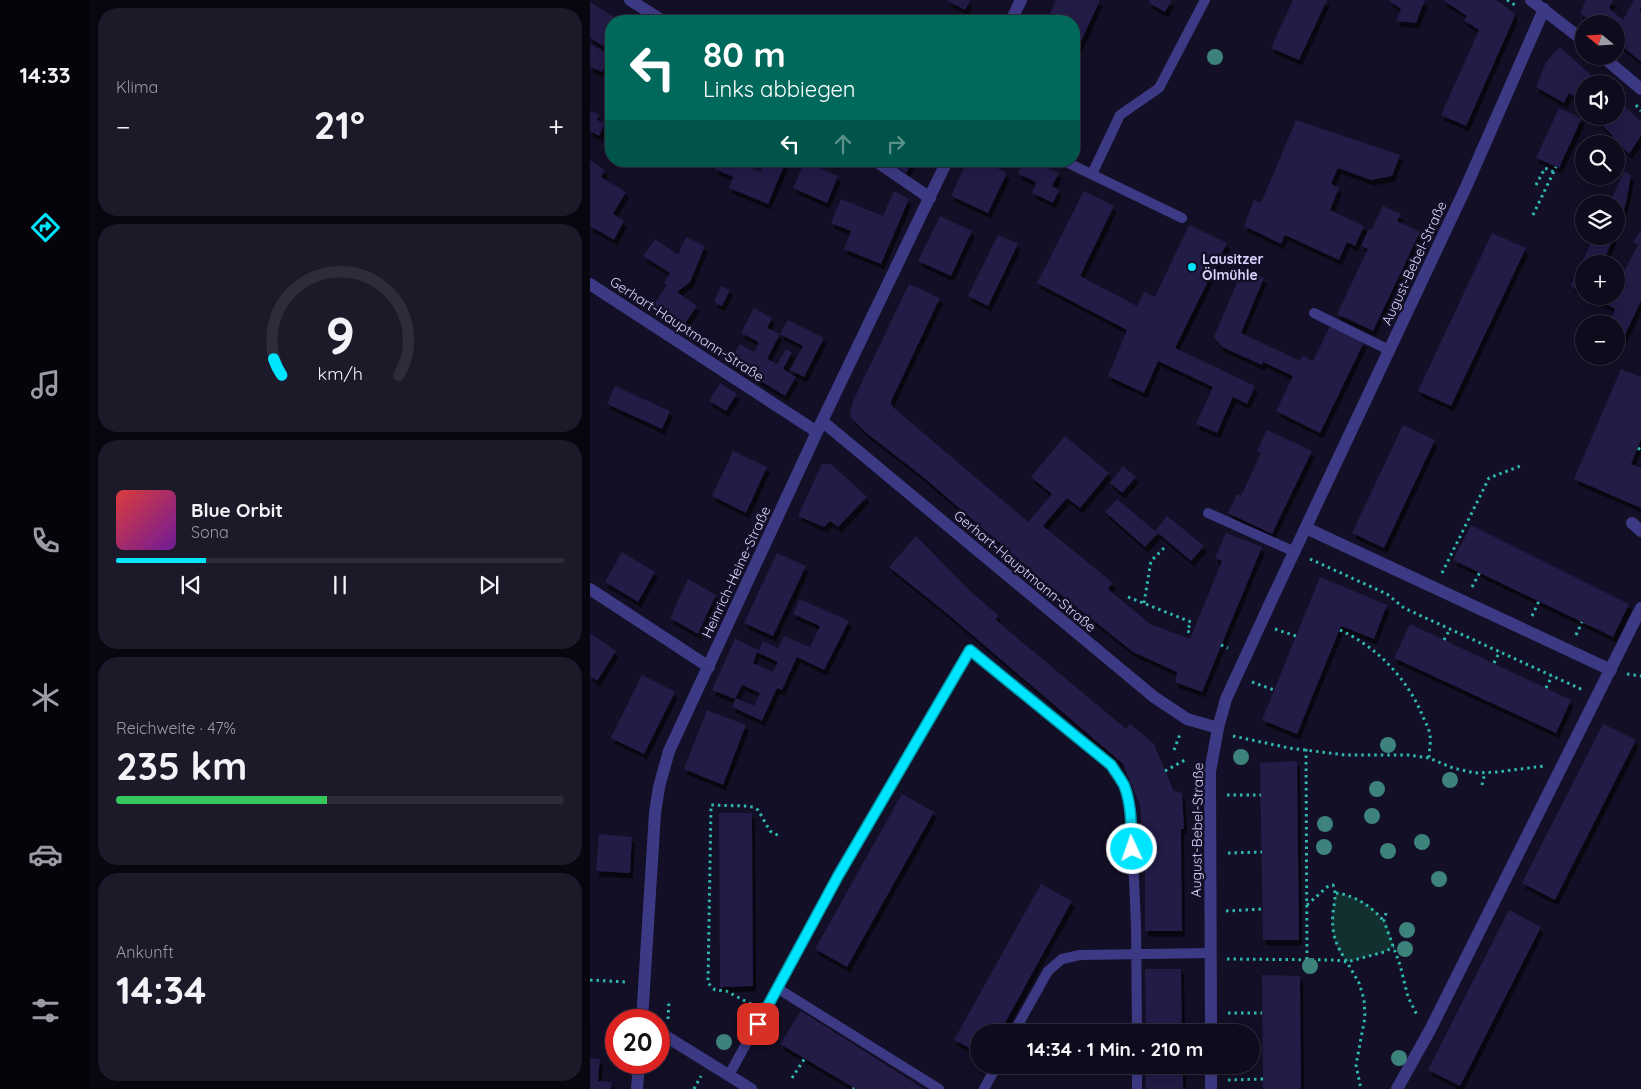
<!DOCTYPE html>
<html lang="de">
<head>
<meta charset="utf-8">
<style>
  body { margin:0; font-family:Quicksand,sans-serif; background:#1c1929; color:#f1f3f6; height:100vh; display:flex; flex-direction:column; font-size:19px; white-space:nowrap }
  * { box-sizing:border-box; margin:0 }
  p { font-size:16px; color:#9b9ba3 }
  .icon { flex:none; width:28px; height:28px; fill:none; stroke:currentColor; stroke-width:2; stroke-linecap:round; stroke-linejoin:round }
  .map { position:relative; flex:1; overflow:hidden }
  .side { display:flex; flex-direction:column; gap:8px; padding:8px; background:#08060f; width:500px }
  .side>* { flex:none }
  .top-card { position:absolute; left:15px; top:15px; width:475px; height:152px; border-radius:20px; box-shadow:0 5px 20px #0002,0 0 0 1px #2e2b3b; background:#00695c; color:#fff; overflow:hidden }
  .needle { width:32px; rotate:288deg }
  .fabs { position:absolute; left:985px; top:15px; display:grid; gap:10px }
  .fabs a { display:grid; place-items:center; width:50px; height:50px; border-radius:50%; background:#0e0b1c; box-shadow:0 5px 20px #0002,0 0 0 1px #2e2b3b; font-size:25px }
  .speed { position:absolute; left:15px; top:1009px; display:flex; gap:10px; font-size:25px; font-weight:700; text-align:center }
  .speed>* { display:grid; place-content:center; width:65px; height:65px; border-radius:50%; background:#0e0b1c; box-shadow:0 5px 20px #0002,0 0 0 1px #2e2b3b; line-height:1 }
  .speed .limit { border:8px solid #d22; background:#fff; color:#111 }
  .pin { position:absolute; display:grid; place-items:center; width:42px; height:42px; color:#fff; margin:-21px; border-radius:10px; box-shadow:0 2px 8px #0006 }
  .me { position:absolute; width:55px; margin:-28px; rotate:357deg; stroke-linejoin:round; filter:drop-shadow(0 0 4px #0008) }
  .turn { display:flex; align-items:center; gap:18px; height:105px; padding:0 15px; font-size:22px }
  .turn .icon { width:65px; height:65px; stroke-width:2.5 }
  .turn b { display:block; font-size:35px; line-height:42px }
  .lanes { display:flex; align-items:center; height:48px; padding:0 15px; background:#0003; justify-content:center; gap:25px; direction:ltr }
  .lanes .off { opacity:.35 }
  .big { font-size:38px; font-weight:700; line-height:1.1 }
  .side .card { flex:1; display:flex; flex-direction:column; justify-content:center; gap:8px; min-width:0; padding:0 18px; border-radius:20px; background:#1c1929 }
  .side .dial { align-items:center; gap:0 }
  .dial svg { height:130px; overflow:visible; fill:none; stroke:#2e2b3b; stroke-width:7; stroke-linecap:round; text-anchor:middle }
  .dial text { fill:#f1f3f6; stroke:none }
  .song { display:flex; align-items:center; gap:15px }
  .cover { width:60px; height:60px; border-radius:8px; background:linear-gradient(135deg,hsl(0 70% 55%),hsl(280 70% 35%)) }
  .played { height:5px; border-radius:2px; background:linear-gradient(90deg,#00e5ff 20%,#2e2b3b 20%) }
  .keys { display:flex; justify-content:space-around; direction:ltr }
  .heat { display:flex; justify-content:space-between; align-items:center; font-size:28px; direction:ltr }
  .charge { height:8px; border-radius:4px; background:linear-gradient(90deg,#34c759 47%,#2e2b3b 0) }
  .trip { position:absolute; left:380px; top:1024px; width:290px; height:50px; border-radius:25px; background:#0e0b1c; box-shadow:0 5px 20px #0002,0 0 0 1px #2e2b3b; font-weight:700; line-height:50px; text-align:center }
  main { display:flex; flex:1; min-height:0 }
  .tab-bar { display:flex; flex-direction:column; width:90px; justify-content:space-around; align-items:center; background:#06040b; color:#9b9ba3 }
  .tab-bar .icon { width:35px; height:35px }
  .tab-bar .active { color:#00e5ff }
  .tab-bar b { font-size:22px; color:#f1f3f6 }
  .map>svg:first-child { display:block }
  .green { fill:#12302f }
  .building { fill:#241b47; fill-rule:evenodd; filter:url(#shadow) }
  .lines { fill:none; stroke-linecap:round; stroke-linejoin:round }
  .path { stroke:#2fb8b0; stroke-width:3; stroke-dasharray:2.5 4; stroke-linecap:butt }
  .service { stroke:#3d3a85; stroke-width:10 }
  .minor { stroke:#3d3a85; stroke-width:12 }
  .tree { fill:#3d827b }
  .route-casing { stroke:#0095a6; stroke-width:12 }
  .route { stroke:#00e5ff; stroke-width:9 }
  .poi-dot { fill:#00e5ff; stroke:#130f26; stroke-width:2 }
  .labels { text-anchor:middle; stroke-width:5; stroke-linejoin:round; paint-order:stroke }
  .poi-label { font-size:14px; font-weight:bold; fill:#d9d4ff; stroke:#130f26; text-anchor:start }
  .street-label { font-size:14px; fill:#d9d4ff; stroke:#130f26 }
</style>
</head>
<body>
<main>
<nav class="tab-bar">
<b>14:33</b>
<svg class="icon active" aria-label="directions" viewBox="0 0 24 24"><path d="M12 3l9 9-9 9-9-9zM9 14v-3h6M13 9l2 2-2 2"/></svg>
<svg class="icon" aria-label="music" viewBox="0 0 24 24"><path d="M9 18V5l10-2v13"/><circle cx="6" cy="18" r="3"/><circle cx="16" cy="16" r="3"/></svg>
<svg class="icon" aria-label="phone" viewBox="0 0 24 24"><path d="M5 4h4l2 5-3 2q2 4 5 5l2-3 5 2v4C11 20 4 13 5 4z"/></svg>
<svg class="icon" aria-label="climate" viewBox="0 0 24 24"><path d="M12 3v18M4 7l16 10M4 17L20 7"/></svg>
<svg class="icon" aria-label="car" viewBox="0 0 24 24"><path d="M5 17H2v-5l4-1 3-4h7l3 4 3 1v5h-3M9 17h6M6 11h13"/><circle cx="7" cy="17" r="2"/><circle cx="17" cy="17" r="2"/></svg>
<svg class="icon" aria-label="filters" viewBox="0 0 24 24"><path d="M4 7h16M4 17h16"/><circle cx="9" cy="7" r="2"/><circle cx="15" cy="17" r="2"/></svg>
</nav>
<section class="side">
<div class="card"><p>Klima</p>
<div class="heat"><a>−</a><b class="big">21°</b><a>+</a></div>
</div>
<div class="card dial"><svg viewBox="0 0 100 80">
<path d="M14 69A42 42 0 1 1 86 69"/>
<path d="M14 69A42 42 0 0 1 9 59" stroke="#00e5ff"/>
<text x="50" y="56" font-size="32" font-weight="700">9</text>
<text x="50" y="72" font-size="11">km/h</text>
</svg></div>
<div class="card">
<div class="song"><i class="cover"></i><div><b>Blue Orbit</b><p>Sona</p></div></div>
<div class="played"></div>
<div class="keys"><svg class="icon" aria-label="previous" viewBox="0 0 24 24"><path d="M18 5L8 12l10 7zM5 5v14"/></svg><svg class="icon" aria-label="pause" viewBox="0 0 24 24"><path d="M8 5v14M16 5v14"/></svg><svg class="icon" aria-label="next" viewBox="0 0 24 24"><path d="M6 5l10 7-10 7zM19 5v14"/></svg></div>
</div>
<div class="card"><p>Reichweite · 47%</p><b class="big">235 km</b><div class="charge"></div></div>
<div class="card"><p>Ankunft</p><b class="big">14:34</b></div>
</section>
<div class="map">
<svg width="1051" height="1089" viewBox="0 0 1051 1089">
  <defs>
    <filter id="shadow"><feDropShadow dx="3" dy="5.5" stdDeviation="0" flood-color="#0009"/></filter>
  </defs>
  <rect width="100%" height="100%" fill="#130f26"/>
  <path class="green" d="M746 893C763 895 785 906 794 920 799 928 801 939 804 947L794 952 757 962C754 958 750 954 748 949 739 933 742 910 746 893Z"/>
  <path class="building" d="M356 0H380L375 10Z
    M466 0H510L484 57V21H457Z
    M560 0H582L575 12 559 3Z
    M703 0H737L709 60 681 48Z
    M798 0H835L826 23 806 21 811 9Z
    M853 0H906L924 13V18L876 126 851 115 889 30 874 20 877 16Z
    M996 0H1023L1019 8 1033 20 1044 0H1051V7L1049 10 1051 12V62L1026 41V24H1004L990 13Z
    M0 2 29 20 28 21H21V33L13 46 0 38Z
    M0 44 21 55 12 72 0 67Z
    M970 47 1011 84H994V105L979 93 974 103 946 87 956 62Z
    M1026 98 1051 121V136L1039 154 1004 116H1026Z
    M969 108 992 118 969 168 946 158Z
    M0 111 9 114 7 120 15 123 9 136 0 131Z
    M706 120 810 155 802 176 781 180 748 168 741 184 749 188 740 210 774 226 765 246 757 242 749 260 695 235 691 244 654 226 664 200 671 203Z
    M0 160 15 170 11 177 36 192 23 214 34 221 24 240 0 226Z
    M128 161H153L152 164 171 172 175 161H196L178 204 139 188 143 177 125 169Z
    M215 161 248 176 237 203 203 188Z
    M298 161H323L316 173Z
    M377 161H393L417 173 398 213 361 196Z
    M434 161H443L469 173 462 186 469 190 463 203 442 193 446 182 428 174Z
    M1034 172 1041 175 1036 203 1027 231 1026 204H1019Z
    M304 191 319 199 291 264 254 249 261 231 241 223 251 199 293 216Z
    M494 191 524 206 490 276 547 306 554 292 565 297 599 225 637 243 585 348 665 386 657 404 643 397 627 433 606 424 623 387 568 361 554 393 518 376 537 330 447 283Z
    M793 206 811 214 807 221 830 232 783 331 747 314 778 249 771 246 779 229 781 231Z
    M350 216 382 231 361 276 328 261Z
    M1051 230V301L1032 341 1026 338V324H1019L1025 309 1001 296H1026V272L1032 275 1048 245 1043 242Z
    M902 233 936 248 861 406 828 391Z
    M408 235 428 244 398 306 378 296Z
    M1004 236H1024L1014 260 1008 256 1005 262 1009 264H994V293L981 286Z
    M96 237 115 246 100 282 87 292 107 306 92 328 62 307 77 285 74 283 80 273 53 256 65 239 88 255Z
    M653 269 674 278 651 333 710 361 713 356 723 361 740 326 774 342 730 433 686 411 703 376 673 362 672 365 632 347 624 337Z
    M319 284 350 298 303 397 301 403 304 408 438 522 462 494 441 477 475 436 519 473 490 508 477 498 453 526 523 583 518 589 560 624 600 639 632 561 625 558 636 533 672 547 612 692 585 682 587 672 543 652 455 582 333 477 275 432 262 419 260 414 263 401Z
    M131 286 140 290 132 306 124 302Z
    M164 308 182 318 177 328 190 334 177 359 187 364 196 349 202 353 193 369 206 377 195 396 139 362 150 344 164 352 169 342 151 333Z
    M198 320 234 338 214 377 200 370 213 346 190 334Z
    M1031 369 1051 377V440L1041 464 1051 468V508L984 479Z
    M130 383 147 394 136 411 119 401Z
    M25 386 80 411 72 429 17 404Z
    M813 425 845 440 794 548 762 533Z
    M677 430 722 451 682 534 638 513 647 494 651 496 671 453 667 451Z
    M143 451 177 467 156 513 122 496Z
    M232 464H241L277 497 248 527 240 521 234 527 208 516Z
    M533 466 546 477 532 493 520 483Z
    M527 499 565 531 577 516 614 546 601 561 568 533 555 547 515 512Z
    M881 525 1039 604 1023 637 863 560Z
    M326 536 381 592 408 615 406 620 536 729 540 724 564 744 584 791 592 793 594 829H591L592 931H555V831H552L550 805 533 764 360 616 299 567Z
    M32 552 65 572 48 602 15 582Z
    M187 553 216 566 183 636 154 623Z
    M730 577 797 605 784 639 751 626 707 734 672 720Z
    M98 579 126 595 108 634 80 618Z
    M210 599 259 621 234 670 207 657 192 690 187 688 172 721 142 707 146 698 164 706 170 693 152 685 145 699 122 690 145 639 169 650 173 641 188 648 194 636 220 647 230 626 203 614ZM167 652 188 662 183 672 163 663Z
    M820 624 981 700 966 733 804 658Z
    M0 633 26 651 7 681 0 676Z
    M52 675 85 692 54 754 21 738Z
    M117 710 156 725 133 785 94 769Z
    M1013 724 1046 740 965 900 932 883Z
    M707 761 709 940H673L670 763Z
    M312 794 344 812 257 967 225 949Z
    M129 813H162L163 986 130 987Z
    M9 834 42 837 40 873 6 871Z
    M451 884 482 901 410 1032H389V1053L364 1040Z
    M919 910 951 927 870 1086 838 1070Z
    M555 969H591L592 1032H556Z
    M672 975 710 976 711 1089H673Z
    M211 1011 334 1089H266L190 1044Z
    M0 1058 10 1059 8 1081 22 1082 21 1089H0Z
    M556 1065H593V1089H556Z"/>
  <g class="lines">
    <path class="path" d="M917 0 925 5
      M1046 105 1051 111
      M946 185 955 168 964 172
      M943 215 966 167
      M1048 448 1051 450
      M720 559 797 594 814 608 993 690
      M852 573 899 478 933 465
      M882 587 890 572
      M538 597 601 622 597 631 602 633
      M554 603 561 561 576 546
      M942 616 949 601
      M685 629 706 636
      M750 630C787 647 818 679 833 717 836 723 839 729 840 735 841 743 839 751 839 758
      M986 635 992 622
      M854 640 860 629
      M631 645 638 648
      M904 663 910 651
      M1037 674 1051 676
      M662 682 684 690
      M956 688 962 676
      M643 736 699 748 755 755H818L839 758 863 768 885 773 907 772 954 766
      M716 749 717 960
      M584 750 590 734
      M575 771 595 760
      M892 785 895 773
      M637 795H671
      M638 853 672 852
      M746 893C765 895 782 907 794 921
      M717 905 737 887 743 885C747 894 744 902 743 913 741 933 746 946 757 962L794 952 804 947
      M636 911 673 909
      M796 913 794 921 810 965 818 997 828 1017
      M637 959 746 960 757 962 769 983 774 999 775 1017 766 1065 771 1089
      M0 980 37 982
      M161 1004 136 991 125 990 118 983 121 805 155 806 163 807 168 810 180 831 191 837
      M638 1013H672
      M78 1019 79 1000
      M202 1078 215 1058
      M638 1080 673 1079
      M104 1089 111 1076
      M263 1089 264 1088"/>
    <path class="service" d="M474 161 592 218
      M502 174 530 115 569 88 615 0
      M724 313 799 350
      M618 513 705 552
      M187 988 349 1089
      M424 1032 458 971 472 959 490 955 621 953
      M547 1065V1089
      M139 1075 248 876 379 650 521 765 534 786 541 811 546 925 547 1032
      M394 1089 407 1065"/>
    <path class="minor" d="M40 0 73 21
      M941 0 994 41
      M421 21 431 0
      M1012 56 1051 89
      M286 161 340 198
      M0 284 227 432
      M232 421 564 697 597 719 628 728
      M1042 523 1051 531
      M716 528 1021 670
      M0 589 119 667
      M52 1020 65 813 69 787 79 751 232 421 357 161
      M69 1032 161 1089
      M621 1032 620 772 628 728 636 699 682 599 876 187 954 9
      M621 1065V1089
      M47 1089 49 1062
      M807 1089 840 1030 1051 608"/>
  </g>
  <g class="tree">
    <circle cx="625" cy="57" r="8"/>
    <circle cx="798" cy="745" r="8"/>
    <circle cx="651" cy="757" r="8"/>
    <circle cx="860" cy="780" r="8"/>
    <circle cx="787" cy="789" r="8"/>
    <circle cx="782" cy="816" r="8"/>
    <circle cx="735" cy="824" r="8"/>
    <circle cx="832" cy="842" r="8"/>
    <circle cx="734" cy="847" r="8"/>
    <circle cx="798" cy="851" r="8"/>
    <circle cx="849" cy="879" r="8"/>
    <circle cx="817" cy="930" r="8"/>
    <circle cx="815" cy="949" r="8"/>
    <circle cx="720" cy="966" r="8"/>
    <circle cx="134" cy="1042" r="8"/>
    <circle cx="809" cy="1058" r="8"/>
  </g>
  <g class="lines">
    <defs>
      <path id="route" d="M168 1024 248 876 380 650 521 765C525 771 530 778 534 785 542 805 541 828 542 849"/>
    </defs>
    <use href="#route" class="route-casing"/>
    <use href="#route" class="route"/>
  </g>
  <circle class="poi-dot" cx="602" cy="267" r="5"/>
  <g class="labels">
    <g class="poi-label">
      <text x="612" y="264">Lausitzer<tspan x="612" dy="16">Ölmühle</tspan></text>
    </g>
    <g class="street-label">
      <text transform="translate(824 263) rotate(-65)" y="5">August-Bebel-Straße</text>
      <text transform="translate(97 329) rotate(33)" y="5">Gerhart-Hauptmann-Straße</text>
      <text transform="translate(435 571) rotate(40)" y="5">Gerhart-Hauptmann-Straße</text>
      <text transform="translate(146 572) rotate(-65)" y="5">Heinrich-Heine-Straße</text>
      <text transform="translate(607 830) rotate(-89)" y="5">August-Bebel-Straße</text>
    </g>
  </g>
</svg>
<div class="fabs">
<a><svg class="needle" viewBox="-14 -14 28 28"><path d="M0-13l5 13h-10z" fill="#e53935"/><path d="M0 13l5-13h-10z" fill="#9b9ba3"/></svg></a>
<a><svg class="icon" aria-label="sound" viewBox="0 0 24 24"><path d="M4 9h4l5-4v14l-5-4H4zM17 9q2 3 0 6"/></svg></a>
<a><svg class="icon" aria-label="search" viewBox="0 0 24 24"><circle cx="10" cy="10" r="6"/><path d="M15 15l6 6"/></svg></a>
<a><svg class="icon" aria-label="layers" viewBox="0 0 24 24"><path d="M12 4l9 5-9 5-9-5zM3 14l9 5 9-5"/></svg></a>
<a>+</a>
<a>−</a>
</div>
<div class="speed"><div class="limit">20</div></div>
<div class="pin" style="left:168px;top:1024px;background:#d93025"><svg class="icon" aria-label="arrive" viewBox="0 0 24 24"><path d="M6 21V4h12l-3 4 3 4H6"/></svg></div>
<svg class="me" style="left:542px;top:849px" viewBox="-20 -20 40 40"><circle r="17" fill="#00e5ff" stroke="#fff" stroke-width="3"/><path d="M0-11L8 9 0 5-8 9z" fill="#fff"/></svg>
<div class="trip">14:34 · 1 Min. · 210 m</div>
<div class="top-card">
<div class="turn"><svg class="icon" aria-label="left" viewBox="0 0 24 24"><path d="M17 20v-9H6M10 6l-5 5 5 5"/></svg><div><b>80 m</b>Links abbiegen</div></div>
<div class="lanes"><svg class="icon" aria-label="left" viewBox="0 0 24 24"><path d="M17 20v-9H6M10 6l-5 5 5 5"/></svg><svg class="icon off" aria-label="ahead" viewBox="0 0 24 24"><path d="M12 20V5M6 11l6-6 6 6"/></svg><svg class="icon off" aria-label="right" viewBox="0 0 24 24"><path d="M7 20v-9h11M14 6l5 5-5 5"/></svg></div>
</div>
</div>
</main>
</body>
</html>
